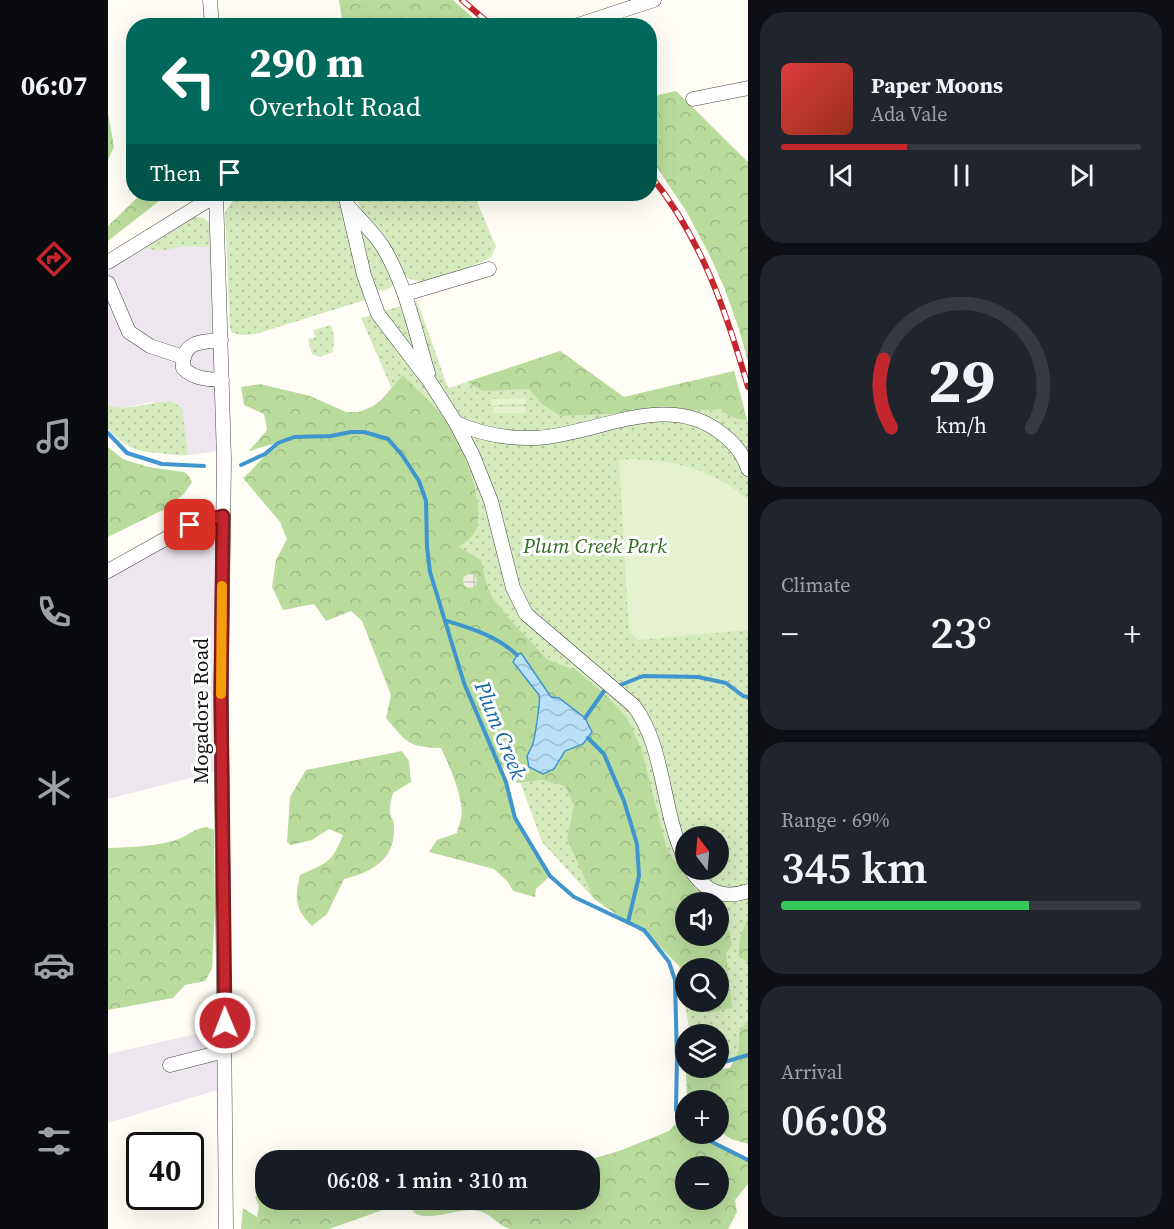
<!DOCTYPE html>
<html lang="en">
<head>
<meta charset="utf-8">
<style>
  body { margin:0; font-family:"Source Serif 4",serif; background:#20242c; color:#f1f3f6; height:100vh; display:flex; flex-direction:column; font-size:22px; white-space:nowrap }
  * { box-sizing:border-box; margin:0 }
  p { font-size:20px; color:#9ea1a6 }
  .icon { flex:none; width:33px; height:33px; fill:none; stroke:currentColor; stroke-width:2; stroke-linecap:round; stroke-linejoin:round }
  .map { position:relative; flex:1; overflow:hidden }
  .side { display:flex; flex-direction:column; gap:12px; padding:12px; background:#0d0f14; width:426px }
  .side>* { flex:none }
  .guide { position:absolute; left:18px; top:18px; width:531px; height:183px; border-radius:24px; box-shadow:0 6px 24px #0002; background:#00695c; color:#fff; overflow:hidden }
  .needle { width:39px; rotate:344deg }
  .tools { position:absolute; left:567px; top:826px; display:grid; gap:12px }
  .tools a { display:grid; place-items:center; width:54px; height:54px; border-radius:50%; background:#171b24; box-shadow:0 6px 24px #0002; font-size:30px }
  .speed { position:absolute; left:18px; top:1132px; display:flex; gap:12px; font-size:30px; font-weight:700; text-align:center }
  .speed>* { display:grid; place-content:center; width:78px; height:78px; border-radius:50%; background:#171b24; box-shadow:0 6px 24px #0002; line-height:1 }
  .speed .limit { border:3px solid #111; border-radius:9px; background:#fff; color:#111 }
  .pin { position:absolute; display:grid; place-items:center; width:51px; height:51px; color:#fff; margin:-26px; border-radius:12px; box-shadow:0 3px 9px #0006 }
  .me { position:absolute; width:66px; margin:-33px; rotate:359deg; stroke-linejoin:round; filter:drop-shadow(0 0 4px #0008) }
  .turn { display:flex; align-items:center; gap:21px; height:126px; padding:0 24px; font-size:27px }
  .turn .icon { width:78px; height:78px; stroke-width:2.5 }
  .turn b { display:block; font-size:42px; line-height:51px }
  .then { display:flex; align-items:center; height:57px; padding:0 24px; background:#0003; gap:12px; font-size:22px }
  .big { font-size:45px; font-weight:600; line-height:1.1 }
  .side .card { flex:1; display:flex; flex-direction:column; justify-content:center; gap:9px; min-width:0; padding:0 21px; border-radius:24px; background:#20242c }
  .side .dial { align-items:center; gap:0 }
  .dial svg { height:156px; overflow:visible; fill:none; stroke:#363941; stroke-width:7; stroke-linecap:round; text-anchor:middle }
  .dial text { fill:#f1f3f6; stroke:none }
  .song { display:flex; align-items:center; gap:18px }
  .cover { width:72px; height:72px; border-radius:9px; background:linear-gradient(135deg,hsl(0 70% 55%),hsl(10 70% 35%)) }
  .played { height:6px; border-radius:3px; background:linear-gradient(90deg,#c4262e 35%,#363941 35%) }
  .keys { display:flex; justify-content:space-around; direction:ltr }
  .heat { display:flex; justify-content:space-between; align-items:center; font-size:33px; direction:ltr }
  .charge { height:9px; border-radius:4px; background:linear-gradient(90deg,#34c759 69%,#363941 0) }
  .trip { position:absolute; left:147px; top:1150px; width:345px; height:60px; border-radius:24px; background:#171b24; box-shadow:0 6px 24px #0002; font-weight:600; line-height:60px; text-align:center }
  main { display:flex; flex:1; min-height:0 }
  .tabs { display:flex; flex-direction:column; width:108px; justify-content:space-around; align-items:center; background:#090b0e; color:#9ea1a6 }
  .tabs .icon { width:42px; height:42px }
  .tabs .active { color:#c4262e }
  .tabs b { font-size:27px; color:#f1f3f6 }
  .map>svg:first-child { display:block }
  .industrial { fill:#eee6ef }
  .green { fill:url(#green-dots); fill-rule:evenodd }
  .forest { fill:url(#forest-crowns); fill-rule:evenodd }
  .pitch { fill:#e6f2cf }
  .plaza { fill:url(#plaza-grid) }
  .water { fill:url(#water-waves); stroke:#3f96cf; stroke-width:1.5 }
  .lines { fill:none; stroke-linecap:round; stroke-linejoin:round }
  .stream { stroke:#3f96cf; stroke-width:4 }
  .minor-casing { stroke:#444; stroke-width:15 }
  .minor { stroke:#fff; stroke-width:14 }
  .rail-casing { stroke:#c4262e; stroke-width:6 }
  .rail { stroke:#fff; stroke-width:4; stroke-dasharray:11; stroke-linecap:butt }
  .route-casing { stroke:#7f191e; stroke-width:15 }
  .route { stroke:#c4262e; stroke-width:10 }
  .slow { stroke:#f59e0b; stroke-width:10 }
  .labels { text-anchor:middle; stroke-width:6; stroke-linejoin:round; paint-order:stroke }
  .park-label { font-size:21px; font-style:italic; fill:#2f6b1f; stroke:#fff }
  .street-label { font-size:21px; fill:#111; stroke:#fff }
  .water-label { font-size:22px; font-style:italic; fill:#1768a6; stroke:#fff }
</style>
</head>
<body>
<main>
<nav class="tabs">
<b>06:07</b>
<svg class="icon active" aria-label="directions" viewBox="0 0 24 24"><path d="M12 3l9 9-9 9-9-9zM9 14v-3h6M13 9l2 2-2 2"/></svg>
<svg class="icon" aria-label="music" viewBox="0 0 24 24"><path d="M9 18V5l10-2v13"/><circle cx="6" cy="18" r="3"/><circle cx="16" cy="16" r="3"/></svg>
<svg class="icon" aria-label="phone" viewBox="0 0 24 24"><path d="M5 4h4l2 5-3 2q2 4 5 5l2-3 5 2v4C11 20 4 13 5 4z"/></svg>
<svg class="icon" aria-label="climate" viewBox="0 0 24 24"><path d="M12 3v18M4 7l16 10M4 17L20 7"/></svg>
<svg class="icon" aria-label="car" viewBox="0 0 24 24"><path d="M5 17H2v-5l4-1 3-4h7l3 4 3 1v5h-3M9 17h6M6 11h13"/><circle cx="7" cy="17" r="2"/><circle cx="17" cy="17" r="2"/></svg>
<svg class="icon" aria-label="filters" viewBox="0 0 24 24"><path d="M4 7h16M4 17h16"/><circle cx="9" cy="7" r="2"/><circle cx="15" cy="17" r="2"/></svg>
</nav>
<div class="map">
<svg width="640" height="1229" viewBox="0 0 640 1229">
  <defs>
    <pattern id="green-dots" width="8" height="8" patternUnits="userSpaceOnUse" patternTransform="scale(1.5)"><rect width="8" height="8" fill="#d5ebbd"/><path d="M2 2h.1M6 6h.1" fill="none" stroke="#b6c8a1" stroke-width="1.8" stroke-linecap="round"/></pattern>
    <pattern id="forest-crowns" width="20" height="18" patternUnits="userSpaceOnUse" patternTransform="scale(1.5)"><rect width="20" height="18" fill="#b9dc9c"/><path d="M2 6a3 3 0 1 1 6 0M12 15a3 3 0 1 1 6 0" fill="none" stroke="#9ebc85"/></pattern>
    <pattern id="plaza-grid" width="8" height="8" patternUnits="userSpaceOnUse" patternTransform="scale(1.5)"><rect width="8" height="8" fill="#f1ede2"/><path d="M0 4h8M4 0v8" fill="none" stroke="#cecac1"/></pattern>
    <pattern id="water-waves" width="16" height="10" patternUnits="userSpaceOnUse" patternTransform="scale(1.5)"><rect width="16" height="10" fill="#b9e0f7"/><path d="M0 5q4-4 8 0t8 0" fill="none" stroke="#9ebfd3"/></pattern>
  </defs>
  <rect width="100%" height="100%" fill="#fffdf5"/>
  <path class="industrial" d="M87 217 95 218 101 223 103 232 102 247 106 289 111 451 80 455 77 434 45 402 11 409 0 405V271Z
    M87 529 98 531 109 544 106 641V772L0 799V571Z
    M110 1029 113 1089 0 1123V1054Z"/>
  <path class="green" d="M137 194H229L257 300 148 334 135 335 124 333 122 328 117 212 125 200Z
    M246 194H366L388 247C387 248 384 255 384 256 377 263 321 282 311 281 305 281 298 277 293 274L257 217Z
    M87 217 95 218 101 223 103 232 102 247C92 247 82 246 72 247 60 249 50 253 38 248Z
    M253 232 268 245 286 283C281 291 275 292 267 289L251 235Z
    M309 301 340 388 452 351 516 397 626 371 640 423V1057L611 1060 610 1035H582L571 963 537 921 486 899 434 842 329 556 333 501 253 318ZM578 837H610V870H578ZM578 903H610V936H578ZM578 969H610V1002H578Z
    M223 325 226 336 225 352 212 357 204 354 200 339 207 337 205 330Z
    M63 401 74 408 80 455C69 456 61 454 51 453 27 452 17 446 0 429V405C19 412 42 402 63 401Z"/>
  <path class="forest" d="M231 0H345L373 25H235Z
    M568 91 640 162V362L631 329 616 287 600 252 578 211 542 157V97Z
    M0 114 6 147 0 160Z
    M33 194H60L0 241V226Z
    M452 351 516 397 626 371 639 420C628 419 621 417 613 409L453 416 435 405 421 389 375 391 359 382Z
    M295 375C309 390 327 405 339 422 355 445 379 506 367 532 364 538 356 543 351 547L373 560 378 583 385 599 407 625 440 660 469 671 500 697 519 718 533 748 559 850 597 903H578V936H610L611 917 619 922 624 945 618 953 624 1008 600 1013 594 1002H610V969H578L577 972 545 940 486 899 459 839 466 805 457 786 434 780 408 783 388 760 398 782 407 818 442 876 428 889 427 897 405 891 400 882 386 869 321 852 329 840 349 833C350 828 352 823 353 819 357 800 341 765 333 748 300 747 299 743 278 718L283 695 254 621 243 611 218 621 206 604 175 610 164 587 168 560 179 539 172 522 135 478C148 467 158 452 172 442L141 451 159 430 156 414 136 405 133 387 152 384 202 396 238 412H251L265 406 273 400Z
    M0 447 15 459 40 467 76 472 81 476 84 482 76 494 57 509 0 537Z
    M294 751 301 761 303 782 285 793C284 798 281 806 282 812 282 817 286 820 286 825 288 859 265 872 236 879L219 914 204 926C186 909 187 897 192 875 220 862 223 864 235 835L221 829 204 840 183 845 179 842 182 797 198 770Z
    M99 827 106 830 107 910 104 969 97 981 77 985 65 998 0 1010V848C23 847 45 847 68 840 80 836 86 828 99 827Z
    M640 918V962L630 956 632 939Z
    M640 1021V1144L623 1139 611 1131 610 1101H579L578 1073 622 1068 631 1050V1032Z
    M571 1120 577 1126 578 1134H588L640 1160V1184L627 1200 629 1212 620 1229H403C391 1227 386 1216 374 1212 352 1205 327 1223 306 1213L305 1210 309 1209 337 1200H482V1161H477L511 1151 561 1131ZM578 1167H610V1200H578Z
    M157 1190 158 1200 300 1201 221 1229H133L135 1208 149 1217 151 1206 147 1197Z"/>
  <path class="pitch" d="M418 398V404L384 405 383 399Z
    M385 407H417V413H385Z
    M511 460C558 457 604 468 640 500V630L530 640 521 631Z"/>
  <path class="plaza" d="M355 581a7 7 0 1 1 14 0a7 7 0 1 1-14 0Z"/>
  <path class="water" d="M413 653 443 697 451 698 477 718 484 732 475 744 457 751 446 769 435 774 421 767 419 756C421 752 424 747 425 743 427 736 433 700 431 695L405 662 409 655Z"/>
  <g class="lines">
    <path class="stream" d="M0 433 19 453 54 464 96 466
      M133 465 157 454 170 443 186 437 223 436 243 432H256L280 439 294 455 311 481 318 501 319 547 322 572 356 683 398 782 407 818 442 876 466 897 536 930 561 962 567 980 569 1059 568 1109 571 1120 578 1126
      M339 621C365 629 389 636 409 655
      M510 686 535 676 590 677 618 683 635 696 640 697
      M477 718 496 691 500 690
      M480 738 496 754 516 801 529 844 531 876 520 922
      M610 1064 640 1055
      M588 1134 640 1160"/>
    <defs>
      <path id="minor" d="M102 0 104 26
        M467 26 546 0
        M585 99 640 88
        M108 194 116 459 113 694 118 1229
        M237 194 256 275 270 314 322 382 348 423
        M242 208C253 221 266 233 275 247 298 285 307 331 320 373
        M0 262 110 194
        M0 283 21 332 42 346 75 357
        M297 294 381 269
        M113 340C92 342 74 341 75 368 86 379 99 379 114 380
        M0 571 82 525 115 516
        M578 861C553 812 558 749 526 706L418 614 405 588 383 501 365 456 348 423C373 434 399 439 428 438 487 435 559 390 613 433 626 443 635 453 640 469
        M583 870C597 891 615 900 640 891
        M62 1065 117 1051"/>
    </defs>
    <use href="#minor" class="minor-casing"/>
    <use href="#minor" class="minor"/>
    <defs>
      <path id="rail" d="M354 0 384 26
        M542 175C593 237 618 311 640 387"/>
    </defs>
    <use href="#rail" class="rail-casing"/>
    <use href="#rail" class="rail"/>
  </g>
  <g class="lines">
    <defs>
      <path id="route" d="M82 525 115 516 113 694 117 1023"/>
    </defs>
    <use href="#route" class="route-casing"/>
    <use href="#route" class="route"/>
    <path class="slow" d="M113 694 114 586"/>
  </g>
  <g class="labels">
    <g class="park-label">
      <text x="487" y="553">Plum Creek Park</text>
    </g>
    <g class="street-label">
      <text transform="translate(93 711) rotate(-90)" y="7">Mogadore Road</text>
    </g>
    <g class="water-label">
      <text transform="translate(393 730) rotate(68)" y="8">Plum Creek</text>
    </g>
  </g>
</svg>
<div class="tools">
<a><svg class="needle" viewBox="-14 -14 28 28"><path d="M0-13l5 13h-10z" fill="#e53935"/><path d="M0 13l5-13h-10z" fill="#9ea1a6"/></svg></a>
<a><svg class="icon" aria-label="sound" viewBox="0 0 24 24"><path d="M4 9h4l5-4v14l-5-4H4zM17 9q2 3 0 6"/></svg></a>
<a><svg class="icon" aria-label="search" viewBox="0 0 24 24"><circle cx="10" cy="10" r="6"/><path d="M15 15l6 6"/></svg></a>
<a><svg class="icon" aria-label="layers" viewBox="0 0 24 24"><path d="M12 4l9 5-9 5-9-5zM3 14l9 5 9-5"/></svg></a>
<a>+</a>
<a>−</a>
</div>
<div class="speed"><div class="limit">40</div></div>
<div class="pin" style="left:82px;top:525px;background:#d93025"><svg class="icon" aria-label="arrive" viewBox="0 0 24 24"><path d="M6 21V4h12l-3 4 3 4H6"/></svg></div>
<svg class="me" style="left:117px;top:1023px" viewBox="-20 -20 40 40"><circle r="17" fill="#c4262e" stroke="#fff" stroke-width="3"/><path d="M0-11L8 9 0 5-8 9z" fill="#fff"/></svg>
<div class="trip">06:08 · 1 min · 310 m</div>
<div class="guide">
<div class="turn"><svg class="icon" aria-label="left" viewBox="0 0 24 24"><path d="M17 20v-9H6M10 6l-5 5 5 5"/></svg><div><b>290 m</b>Overholt Road</div></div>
<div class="then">Then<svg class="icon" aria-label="arrive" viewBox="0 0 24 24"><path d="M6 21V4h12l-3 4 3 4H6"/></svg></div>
</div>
</div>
<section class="side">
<div class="card">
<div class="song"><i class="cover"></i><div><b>Paper Moons</b><p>Ada Vale</p></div></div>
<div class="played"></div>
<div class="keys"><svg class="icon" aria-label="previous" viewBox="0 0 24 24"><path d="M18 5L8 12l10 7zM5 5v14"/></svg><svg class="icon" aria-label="pause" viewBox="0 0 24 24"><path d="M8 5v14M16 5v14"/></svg><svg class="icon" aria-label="next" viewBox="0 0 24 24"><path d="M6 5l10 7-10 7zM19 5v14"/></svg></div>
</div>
<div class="card dial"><svg viewBox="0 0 100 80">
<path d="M14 69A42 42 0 1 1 86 69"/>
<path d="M14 69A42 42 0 0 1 10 34" stroke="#c4262e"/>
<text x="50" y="56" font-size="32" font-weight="700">29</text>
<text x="50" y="72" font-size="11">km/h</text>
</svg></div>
<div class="card"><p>Climate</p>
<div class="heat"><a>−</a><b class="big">23°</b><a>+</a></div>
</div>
<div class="card"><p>Range · 69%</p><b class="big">345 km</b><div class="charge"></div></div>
<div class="card"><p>Arrival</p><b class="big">06:08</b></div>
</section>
</main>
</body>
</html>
